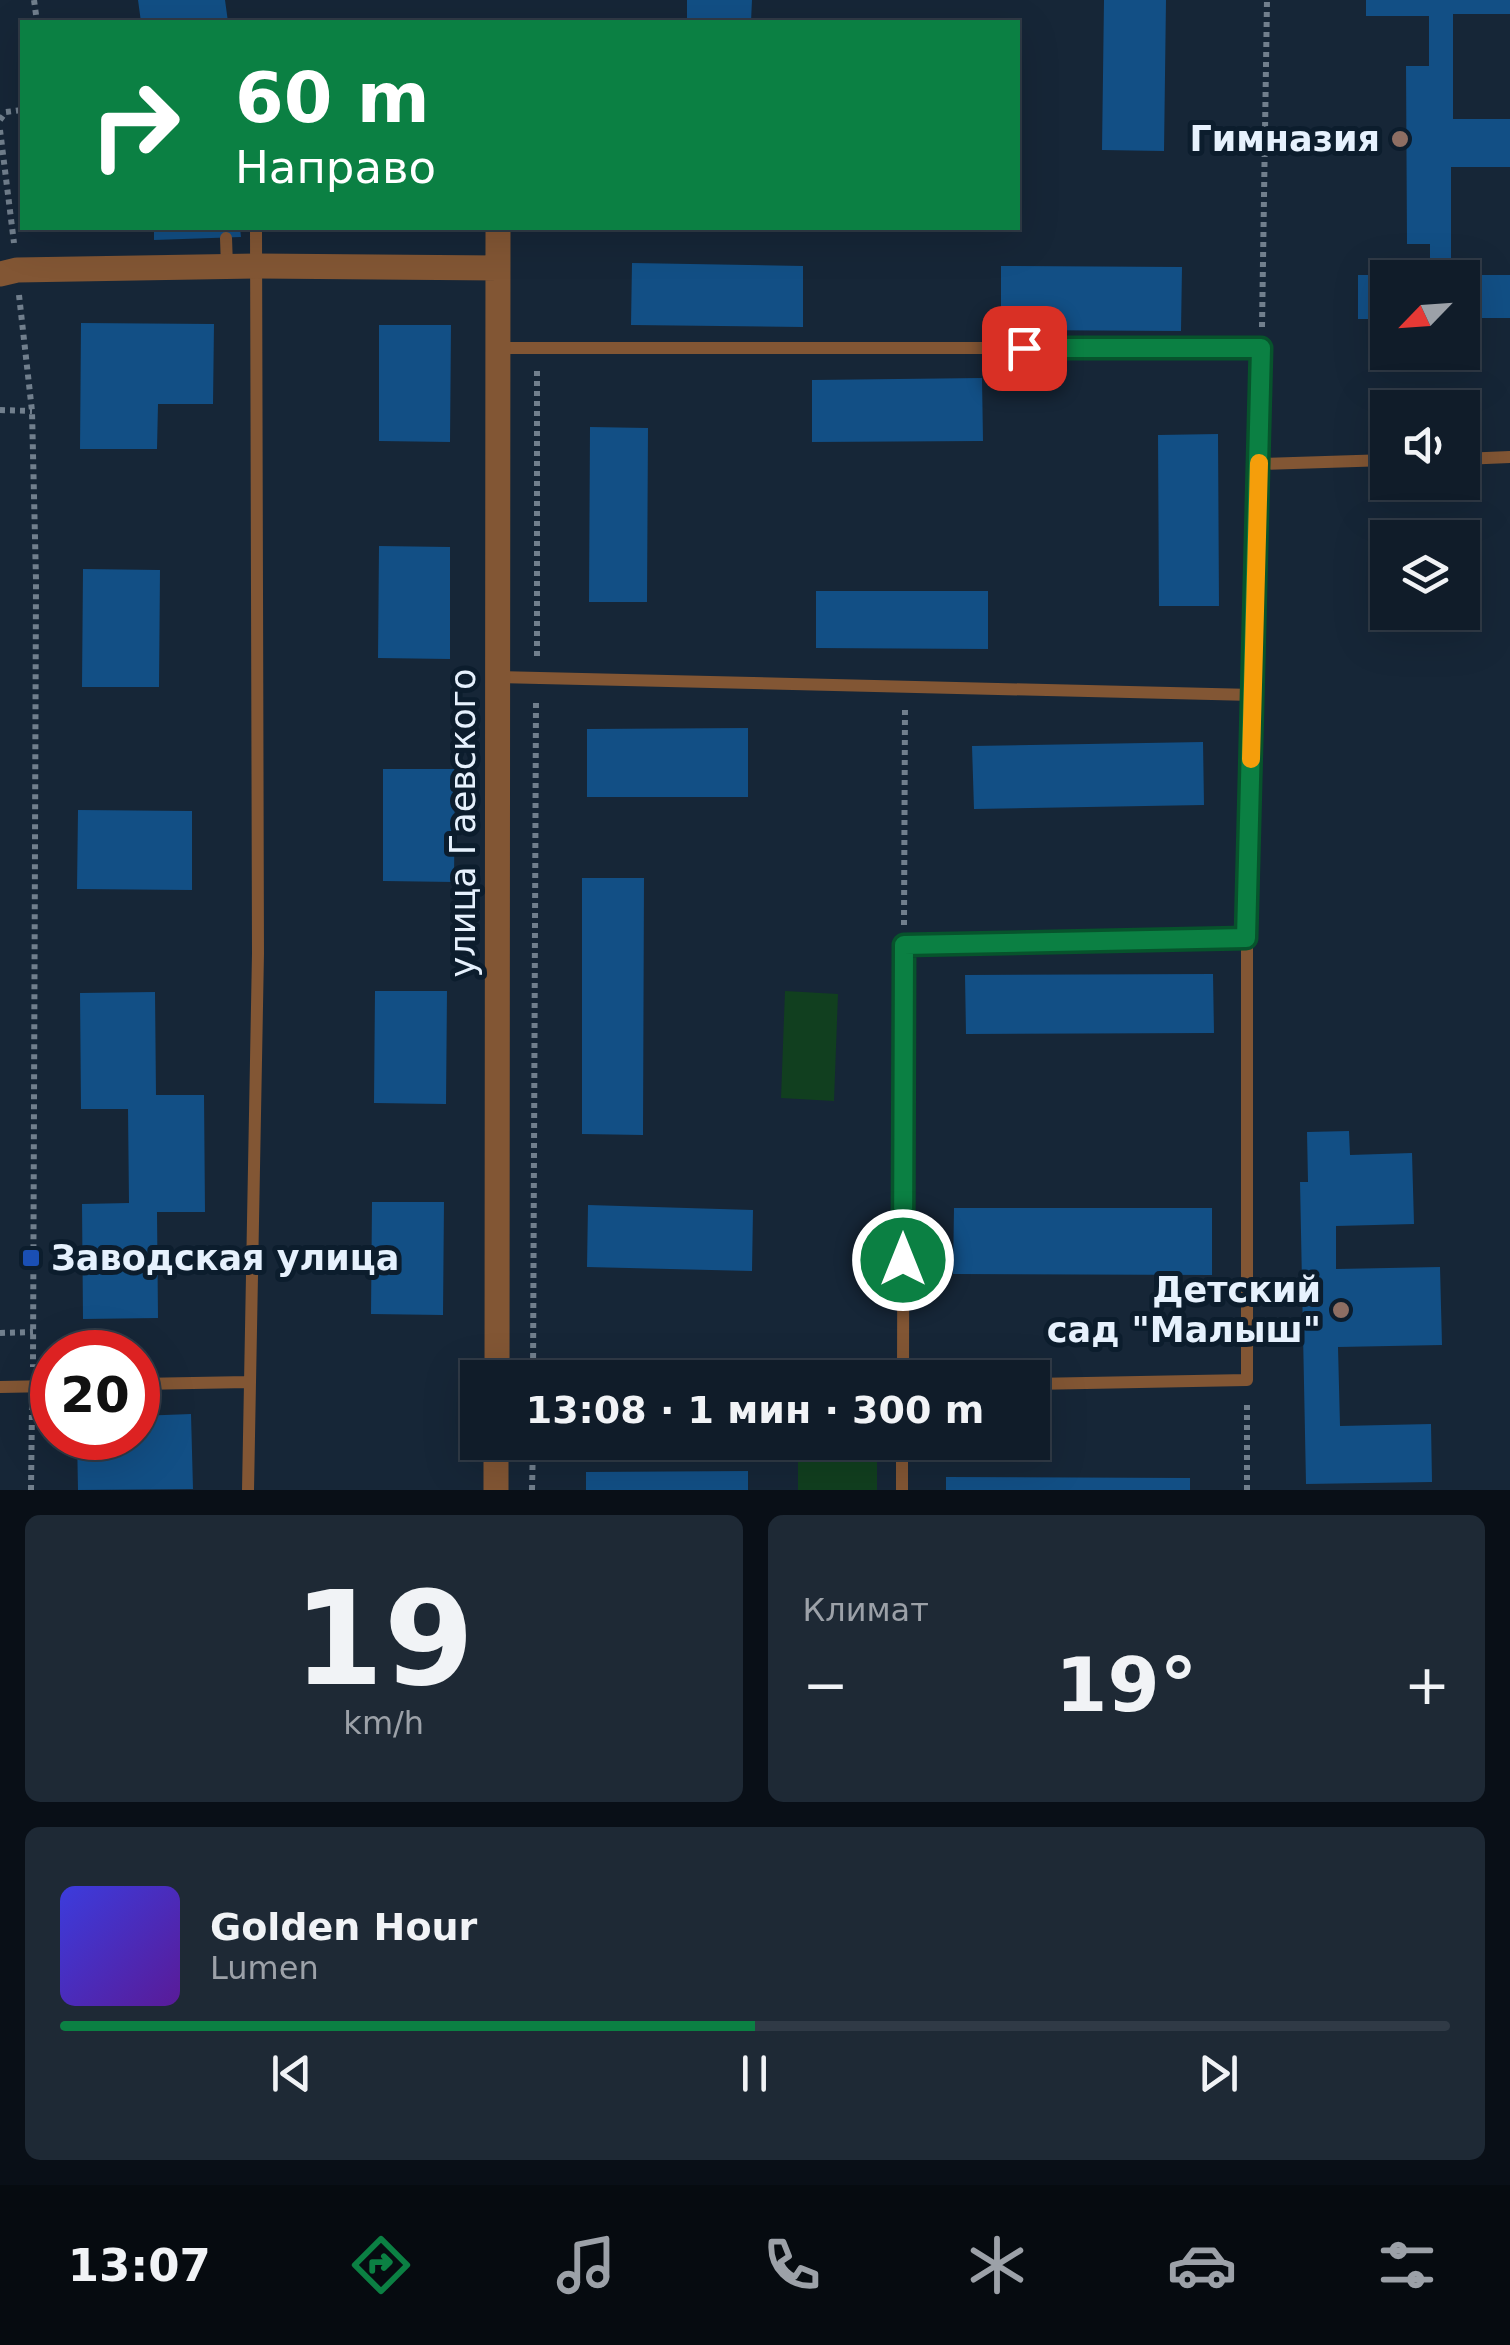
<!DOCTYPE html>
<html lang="ru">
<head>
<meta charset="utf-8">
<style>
  body { margin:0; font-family:"DejaVu Sans",sans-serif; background:#1e2935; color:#f1f3f6; height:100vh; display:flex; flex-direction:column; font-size:38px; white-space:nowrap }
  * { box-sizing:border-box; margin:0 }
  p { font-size:32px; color:#9ca1a8 }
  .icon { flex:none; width:55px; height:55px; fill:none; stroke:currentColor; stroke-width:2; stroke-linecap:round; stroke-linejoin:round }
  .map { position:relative; height:1490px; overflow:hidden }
  .side { display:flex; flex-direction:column; gap:25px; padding:25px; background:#090f17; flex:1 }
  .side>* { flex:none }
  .hud { position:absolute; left:20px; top:20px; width:1000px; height:210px; border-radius:0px; box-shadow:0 10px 40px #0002,0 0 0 2px #303a46; background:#0b8043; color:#fff; overflow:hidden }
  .needle { width:65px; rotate:245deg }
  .tools { position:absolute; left:1370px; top:260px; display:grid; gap:20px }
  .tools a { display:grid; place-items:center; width:110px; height:110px; border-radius:0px; background:#101c29; box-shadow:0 10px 40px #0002,0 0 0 2px #303a46; font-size:50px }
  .speed { position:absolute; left:30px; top:1330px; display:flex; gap:20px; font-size:50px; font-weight:700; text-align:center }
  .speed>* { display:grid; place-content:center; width:130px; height:130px; border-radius:50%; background:#101c29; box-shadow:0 10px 40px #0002,0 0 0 2px #303a46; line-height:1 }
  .speed .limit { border:15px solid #d22; background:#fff; color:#111 }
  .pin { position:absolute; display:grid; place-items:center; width:85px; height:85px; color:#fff; margin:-42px; border-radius:20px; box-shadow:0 5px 15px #0006 }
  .me { position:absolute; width:110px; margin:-55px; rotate:0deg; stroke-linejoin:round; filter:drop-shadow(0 0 8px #0008) }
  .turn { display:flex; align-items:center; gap:35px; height:210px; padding:0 50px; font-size:45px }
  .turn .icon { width:130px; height:130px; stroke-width:2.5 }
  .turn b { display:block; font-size:70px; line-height:85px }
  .big { font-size:75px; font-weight:700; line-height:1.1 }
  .side .tile { flex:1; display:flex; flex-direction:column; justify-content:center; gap:15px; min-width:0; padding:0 35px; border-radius:15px; background:#1e2935 }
  .side .dial { align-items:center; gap:0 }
  .dial b { font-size:130px; line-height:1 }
  .song { display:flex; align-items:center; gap:30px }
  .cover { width:120px; height:120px; border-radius:15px; background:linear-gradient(135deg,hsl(240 70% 55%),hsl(270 70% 35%)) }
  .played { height:10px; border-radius:5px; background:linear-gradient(90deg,#0b8043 50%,#303a46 50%) }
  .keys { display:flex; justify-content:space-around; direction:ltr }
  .heat { display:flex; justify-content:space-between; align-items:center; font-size:55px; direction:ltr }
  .side .tiles { flex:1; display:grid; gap:25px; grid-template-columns:1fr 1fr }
  .tile:last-child { grid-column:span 2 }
  .trip { position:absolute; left:460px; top:1360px; width:590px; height:100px; border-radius:0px; background:#101c29; box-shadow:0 10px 40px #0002,0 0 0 2px #303a46; font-weight:700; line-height:100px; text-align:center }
  .dock { display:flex; height:160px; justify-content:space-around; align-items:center; background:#060b10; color:#9ca1a8 }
  .dock .icon { width:70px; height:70px }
  .dock .current { color:#0b8043 }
  .dock b { font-size:45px; color:#f1f3f6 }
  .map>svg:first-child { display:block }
  .green { fill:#113f1f }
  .building { fill:#124f85 }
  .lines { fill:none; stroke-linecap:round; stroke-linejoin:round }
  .path { stroke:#717f8d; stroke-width:6; stroke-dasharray:5 5; stroke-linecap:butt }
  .lane { stroke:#825634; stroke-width:12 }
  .street { stroke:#825634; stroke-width:25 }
  .route-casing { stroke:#07532c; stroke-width:25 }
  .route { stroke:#0b8043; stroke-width:18 }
  .slow { stroke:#f59e0b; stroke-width:18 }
  .education-dot { fill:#8d6e63; stroke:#0c1d2d; stroke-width:4 }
  .transit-dot { fill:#1a4fb4; stroke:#0c1d2d; stroke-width:4 }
  .labels { text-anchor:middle; stroke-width:10; stroke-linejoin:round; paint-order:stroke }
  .poi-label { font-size:35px; font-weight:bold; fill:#e6f1fd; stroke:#0c1d2d; text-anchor:end }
  .street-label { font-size:35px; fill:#e6f1fd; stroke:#0c1d2d }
</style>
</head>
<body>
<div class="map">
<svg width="1510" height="1490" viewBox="0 0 1510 1490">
  <rect width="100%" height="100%" fill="#162637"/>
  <path class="green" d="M785 991 838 994 834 1101 781 1098Z
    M798 1443H877V1490H798Z"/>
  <path class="building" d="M138 0H225L228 22H141Z
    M687 0H752L751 22H687Z
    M1104 0H1166L1164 151 1102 150Z
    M1366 0H1510V14H1453V119H1510V167H1451V278H1430V244H1407L1406 66H1429V16H1366Z
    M154 228H240L241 237 154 240Z
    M632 263 803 266V327L631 325Z
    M1001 266 1182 267 1181 331 1001 330Z
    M1358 275H1388V319H1358Z
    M1462 275H1510V318H1462Z
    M81 323 214 324 213 404H158L157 449H80Z
    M379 325H451L450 442 379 441Z
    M982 378 983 441 812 442V380Z
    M590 427 648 428 647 602H589Z
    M1218 434 1219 606H1159L1158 435Z
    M379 546 450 547V659L378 658Z
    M83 569 160 570 159 687H82Z
    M816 591H988V649L816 648Z
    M748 728V797H587V729Z
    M1203 742 1204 805 974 809 972 746Z
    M383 769H455L454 882 383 881Z
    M78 810 192 811V890L77 889Z
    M582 878H644L643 1135 582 1134Z
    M1213 974 1214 1033 966 1034 965 975Z
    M375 991H447L446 1104 374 1103Z
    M155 992 156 1095H204L205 1212H157L158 1318 83 1319 82 1204 129 1203 128 1109H81L80 993Z
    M1349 1131 1350 1155 1412 1153 1414 1224 1336 1226V1269L1440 1267 1442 1345 1338 1347 1340 1426 1431 1424 1432 1482 1306 1484 1300 1182H1308L1307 1132Z
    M372 1202H444L443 1315 371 1314Z
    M588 1205 753 1210 752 1271 587 1267Z
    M954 1208H1212V1275L953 1274Z
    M191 1414 193 1489 78 1490 77 1438H138V1416Z
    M748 1471V1490H586V1472Z
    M946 1477 1190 1478V1490H946Z"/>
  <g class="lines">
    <path class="path" d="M34 0 37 22
      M0 120 6 112 22 110
      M0 130 14 243
      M19 295 32 411 36 580 33 1367
      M1262 327 1267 0
      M0 410 32 411
      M537 656V369
      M904 925 905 708
      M0 1333 33 1332
      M533 1378 536 699
      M31 1490 32 1404
      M532 1490 533 1442
      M1247 1490V1401"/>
    <path class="lane" d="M226 238 227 266
      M498 348H1261L1247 938V1380L1032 1384
      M1462 459 1510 457
      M1259 464 1388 460
      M498 677 1253 695
      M903 1378 904 945 1247 938
      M138 1384 248 1382
      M0 1387 52 1386
      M248 1490 258 953 256 228
      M902 1490V1442"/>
    <path class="street" d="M0 274 17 270 258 266 498 268
      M497 1378 498 228
      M496 1490V1442"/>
  </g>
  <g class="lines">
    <defs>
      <path id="route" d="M903 1260 904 945 1246 938 1261 348H1024"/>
    </defs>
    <use href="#route" class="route-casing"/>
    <use href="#route" class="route"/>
    <path class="slow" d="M1251 759 1259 463"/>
  </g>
  <g class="education-dot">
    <circle cx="1400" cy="139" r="10"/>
    <circle cx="1341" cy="1310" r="10"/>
  </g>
  <rect class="transit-dot" x="21" y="1248" width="20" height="20" rx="5"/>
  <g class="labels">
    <g class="poi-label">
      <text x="1380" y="151">Гимназия</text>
      <text x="51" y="1270" text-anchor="start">Заводская улица</text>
      <text x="1321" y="1302">Детский<tspan x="1321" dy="40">сад "Малыш"</tspan></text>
    </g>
    <g class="street-label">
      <text transform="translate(463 823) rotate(-90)" y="12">улица Гаевского</text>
    </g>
  </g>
</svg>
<div class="tools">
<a><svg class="needle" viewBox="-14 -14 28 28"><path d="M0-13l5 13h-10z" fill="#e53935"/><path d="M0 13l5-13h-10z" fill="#9ca1a8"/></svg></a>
<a><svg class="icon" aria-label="sound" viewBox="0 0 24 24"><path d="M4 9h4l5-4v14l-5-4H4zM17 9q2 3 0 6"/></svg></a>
<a><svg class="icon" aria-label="layers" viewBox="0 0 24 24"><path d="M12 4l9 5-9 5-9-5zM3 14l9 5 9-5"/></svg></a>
</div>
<div class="speed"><div class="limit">20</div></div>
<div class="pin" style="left:1024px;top:348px;background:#d93025"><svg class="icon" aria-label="arrive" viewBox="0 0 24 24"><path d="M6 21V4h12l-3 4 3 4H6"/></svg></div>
<svg class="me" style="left:903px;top:1260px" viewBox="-20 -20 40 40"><circle r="17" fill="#0b8043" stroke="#fff" stroke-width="3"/><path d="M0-11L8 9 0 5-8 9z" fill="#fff"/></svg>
<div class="trip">13:08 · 1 мин · 300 m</div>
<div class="hud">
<div class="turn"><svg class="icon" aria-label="right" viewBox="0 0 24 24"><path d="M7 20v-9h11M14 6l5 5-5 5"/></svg><div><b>60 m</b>Направо</div></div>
</div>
</div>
<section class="side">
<div class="tiles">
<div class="tile dial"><b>19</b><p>km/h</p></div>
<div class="tile"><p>Климат</p>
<div class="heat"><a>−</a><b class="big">19°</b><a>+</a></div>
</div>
<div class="tile">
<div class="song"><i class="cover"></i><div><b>Golden Hour</b><p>Lumen</p></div></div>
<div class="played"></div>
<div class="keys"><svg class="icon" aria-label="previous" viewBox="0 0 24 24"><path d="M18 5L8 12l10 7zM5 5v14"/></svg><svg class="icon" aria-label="pause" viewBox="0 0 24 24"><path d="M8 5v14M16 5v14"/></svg><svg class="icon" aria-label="next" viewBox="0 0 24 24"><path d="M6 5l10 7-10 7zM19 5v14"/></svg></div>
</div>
</div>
</section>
<nav class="dock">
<b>13:07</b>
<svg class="icon current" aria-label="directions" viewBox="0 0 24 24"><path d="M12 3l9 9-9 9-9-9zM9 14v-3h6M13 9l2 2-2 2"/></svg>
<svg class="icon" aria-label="music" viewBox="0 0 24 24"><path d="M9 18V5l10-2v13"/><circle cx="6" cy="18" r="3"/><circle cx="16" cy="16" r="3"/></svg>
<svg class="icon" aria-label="phone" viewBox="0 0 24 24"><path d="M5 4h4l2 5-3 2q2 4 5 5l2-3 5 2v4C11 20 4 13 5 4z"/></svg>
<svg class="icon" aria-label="climate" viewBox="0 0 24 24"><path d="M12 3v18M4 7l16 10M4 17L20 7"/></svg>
<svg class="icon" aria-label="car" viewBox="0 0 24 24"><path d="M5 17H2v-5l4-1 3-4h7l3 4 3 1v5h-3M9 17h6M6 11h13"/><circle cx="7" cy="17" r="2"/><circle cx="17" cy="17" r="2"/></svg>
<svg class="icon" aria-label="filters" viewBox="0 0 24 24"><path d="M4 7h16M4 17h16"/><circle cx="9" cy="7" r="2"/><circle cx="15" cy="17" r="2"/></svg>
</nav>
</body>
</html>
